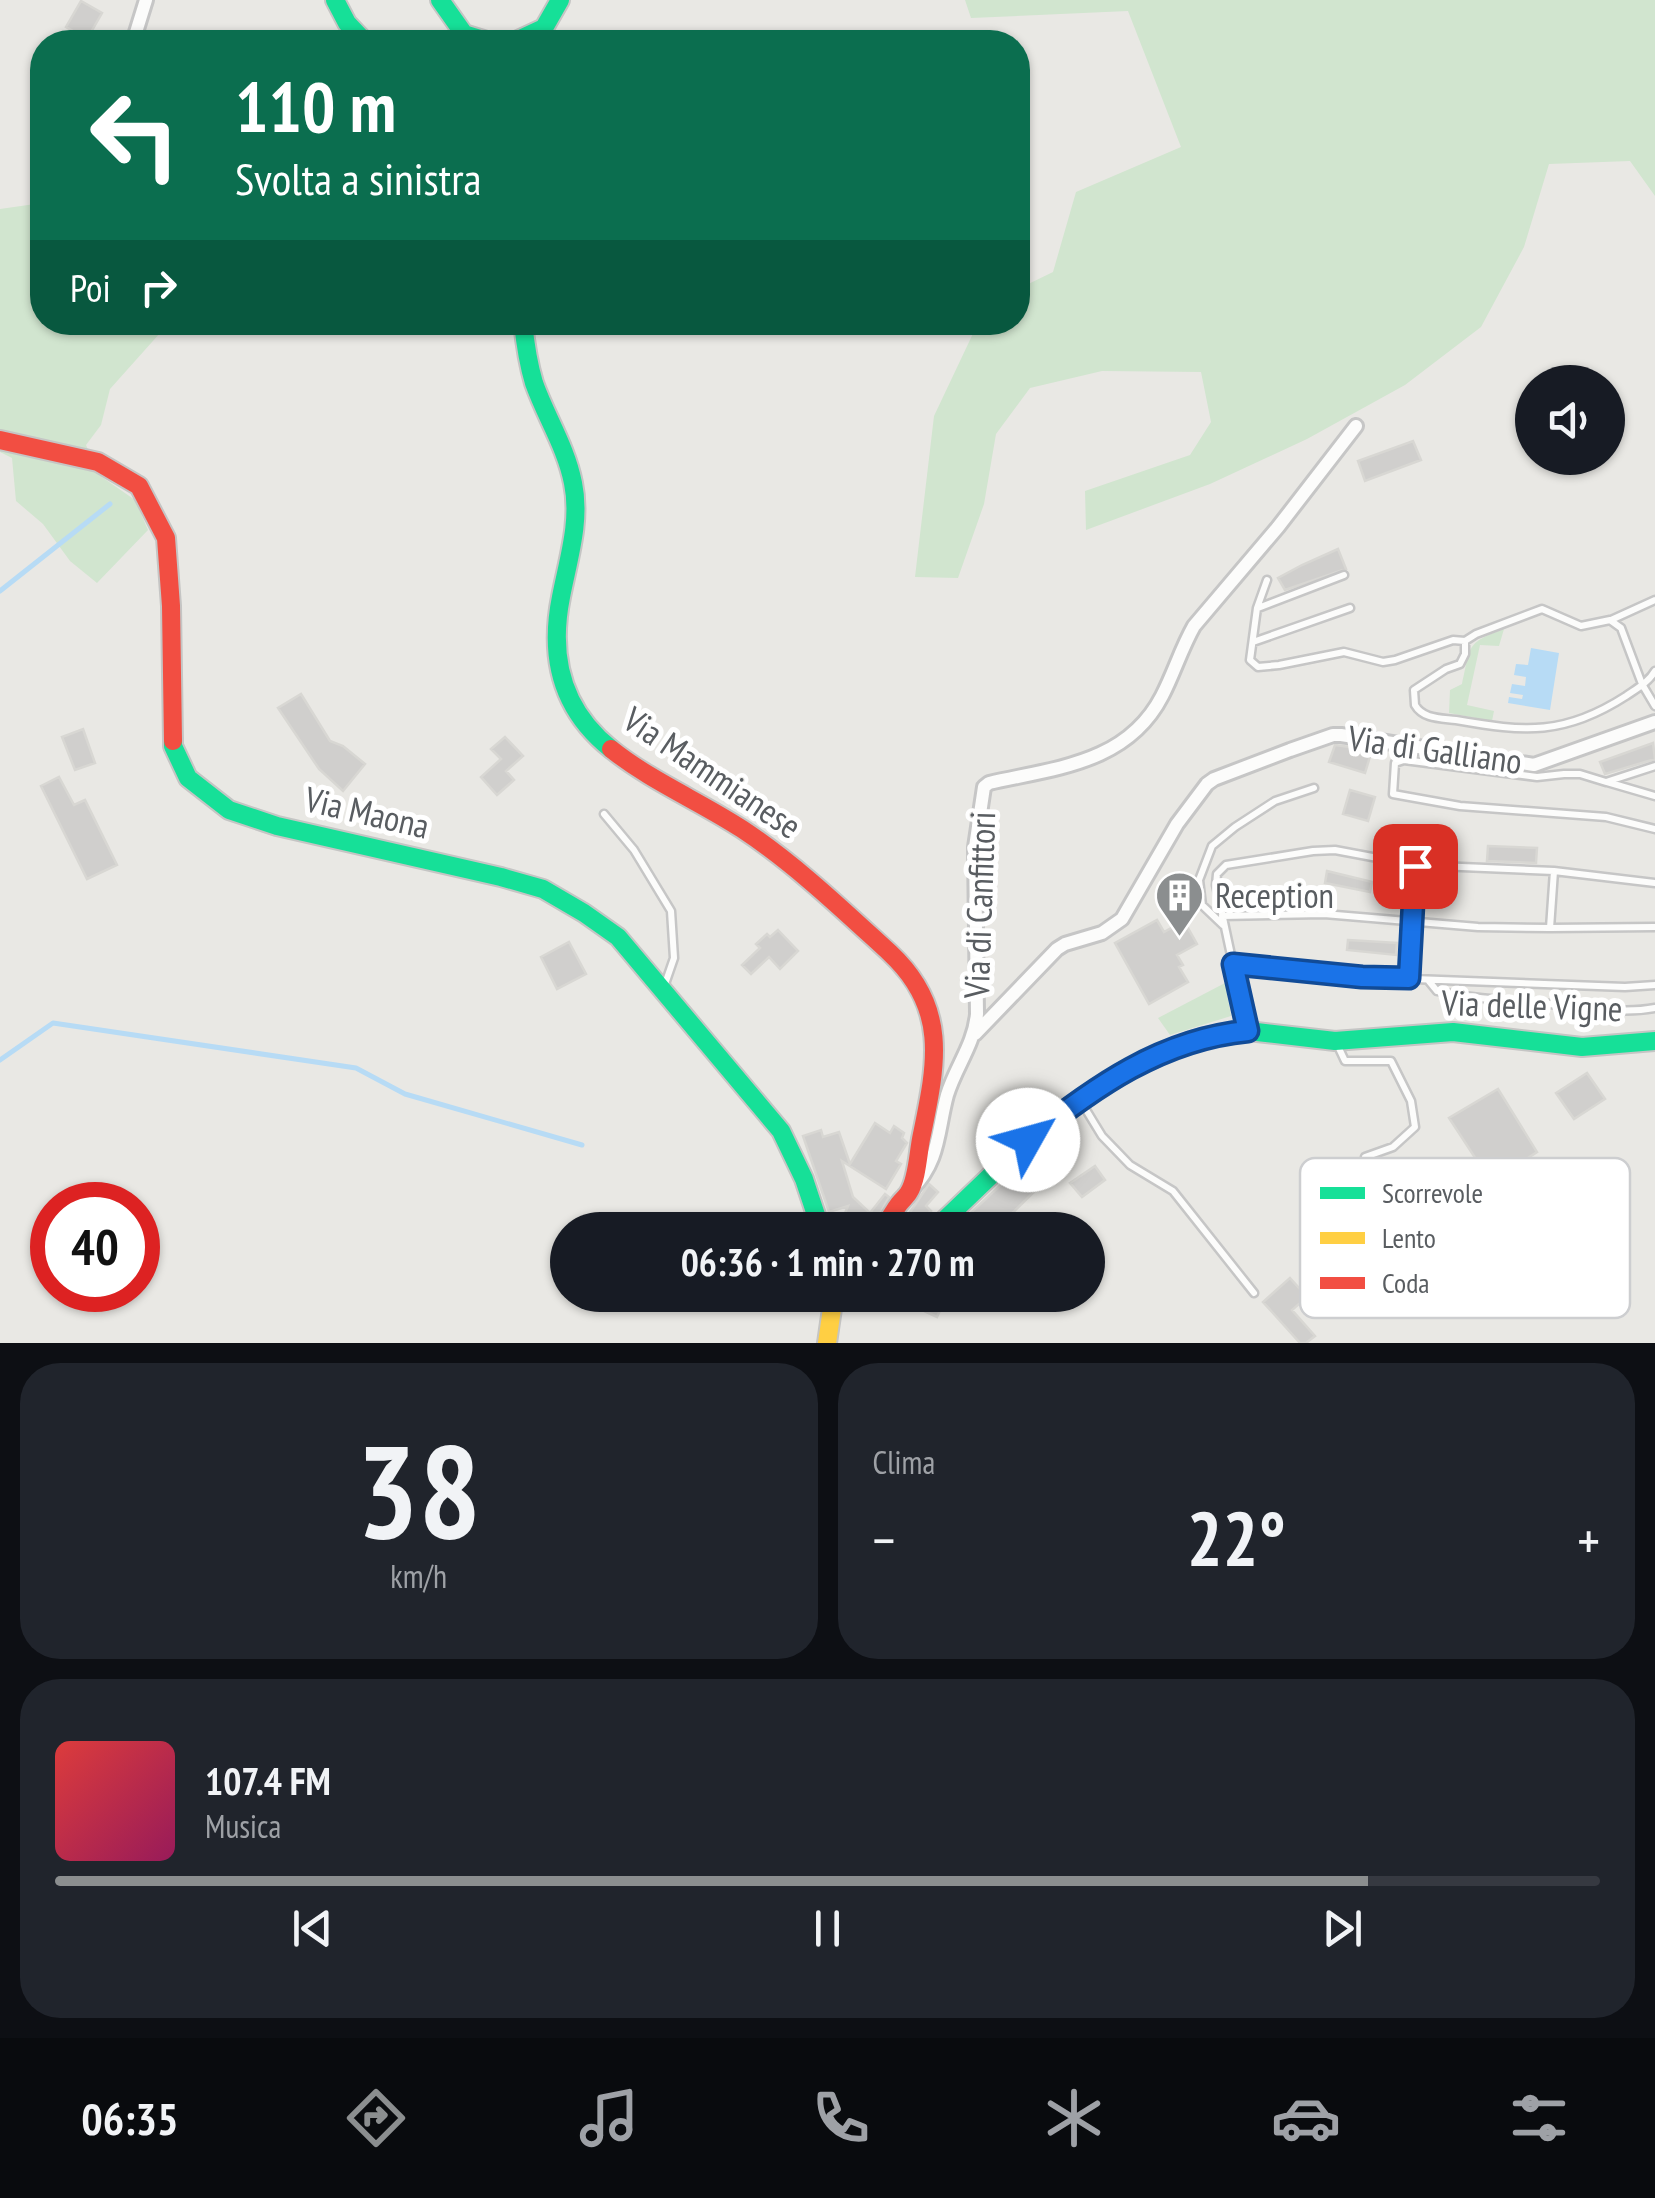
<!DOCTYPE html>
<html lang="it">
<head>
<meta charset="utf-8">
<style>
  body { margin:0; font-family:"PT Sans Narrow",sans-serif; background:#20242c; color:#f1f3f6; height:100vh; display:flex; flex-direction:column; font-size:38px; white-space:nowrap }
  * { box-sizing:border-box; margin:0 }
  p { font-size:32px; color:#9ea1a6 }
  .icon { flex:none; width:55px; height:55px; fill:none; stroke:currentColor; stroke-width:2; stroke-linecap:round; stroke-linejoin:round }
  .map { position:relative; height:1343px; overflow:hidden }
  .panel { display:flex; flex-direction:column; gap:20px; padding:20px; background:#0d0f14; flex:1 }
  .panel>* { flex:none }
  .hud { position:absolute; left:30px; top:30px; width:1000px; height:305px; border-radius:40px; box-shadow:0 2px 8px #0004; background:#0b6e4f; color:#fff; overflow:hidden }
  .tools { position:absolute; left:1515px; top:365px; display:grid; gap:20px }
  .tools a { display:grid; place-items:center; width:110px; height:110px; border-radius:50%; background:#171b24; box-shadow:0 2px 8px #0004; font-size:50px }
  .speed { position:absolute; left:30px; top:1182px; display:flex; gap:20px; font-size:50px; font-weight:700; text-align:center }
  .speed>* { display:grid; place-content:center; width:130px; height:130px; border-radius:50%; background:#171b24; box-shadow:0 2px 8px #0004; line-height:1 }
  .speed .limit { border:15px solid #d22; background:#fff; color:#111 }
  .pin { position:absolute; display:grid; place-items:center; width:85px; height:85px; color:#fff; margin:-42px; border-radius:20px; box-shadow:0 5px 15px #0006 }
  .me { position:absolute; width:110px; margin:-55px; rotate:52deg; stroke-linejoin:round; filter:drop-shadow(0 0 8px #0008) }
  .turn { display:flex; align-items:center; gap:35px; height:210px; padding:0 40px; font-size:45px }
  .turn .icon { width:130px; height:130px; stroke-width:2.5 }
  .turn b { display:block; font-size:70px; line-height:85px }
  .then { display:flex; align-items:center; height:95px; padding:0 40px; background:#0003; gap:20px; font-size:38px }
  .big { font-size:75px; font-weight:700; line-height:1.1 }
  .panel .card { flex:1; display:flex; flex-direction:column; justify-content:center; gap:15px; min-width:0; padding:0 35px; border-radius:40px; background:#20242c }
  .panel .dial { align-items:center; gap:0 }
  .dial b { font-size:130px; line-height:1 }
  .song { display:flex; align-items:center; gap:30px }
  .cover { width:120px; height:120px; border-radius:15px; background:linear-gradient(135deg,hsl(0 70% 55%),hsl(330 70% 35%)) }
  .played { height:10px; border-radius:5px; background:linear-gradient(90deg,#8b8e8f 85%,#363941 85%) }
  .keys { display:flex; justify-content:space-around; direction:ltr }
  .heat { display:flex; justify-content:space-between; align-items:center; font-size:55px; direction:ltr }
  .panel .tiles { flex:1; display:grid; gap:20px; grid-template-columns:1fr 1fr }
  .card:last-child { grid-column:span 2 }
  .trip { position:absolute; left:550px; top:1212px; width:555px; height:100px; border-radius:50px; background:#171b24; box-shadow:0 2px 8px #0004; font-weight:700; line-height:100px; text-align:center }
  .tab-bar { display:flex; height:160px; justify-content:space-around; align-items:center; background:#090b0e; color:#9ea1a6 }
  .tab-bar .icon { width:70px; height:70px }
  .tab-bar .current { color:#8b8e8f }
  .tab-bar b { font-size:45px; color:#f1f3f6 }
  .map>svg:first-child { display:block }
  .green { fill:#d1e5cf }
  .water { fill:#b7dbf5 }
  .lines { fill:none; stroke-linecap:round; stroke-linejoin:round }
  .stream { stroke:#b7dbf5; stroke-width:5 }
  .building { fill:#d0cfcd; stroke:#d8d7d3; stroke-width:2.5 }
  .lane-casing { stroke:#c6c6c6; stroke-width:11 }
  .street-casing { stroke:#c6c6c6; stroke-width:18 }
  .fast-casing { stroke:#c5c5c4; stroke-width:22 }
  .slow-casing { stroke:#c5c5c4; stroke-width:22 }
  .jam-casing { stroke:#c5c5c4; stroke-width:22 }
  .lane { stroke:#fcfcfb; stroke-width:6 }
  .street { stroke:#fcfcfb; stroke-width:12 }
  .fast { stroke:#16e098; stroke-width:18 }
  .slow { stroke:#ffcf43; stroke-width:18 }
  .jam { stroke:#f24e42; stroke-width:18 }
  .route-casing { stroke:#114b97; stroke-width:25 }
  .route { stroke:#1a73e8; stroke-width:18 }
  .labels { text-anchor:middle; stroke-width:10; stroke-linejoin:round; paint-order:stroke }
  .street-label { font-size:35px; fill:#595d61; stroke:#fff }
  .poi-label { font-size:35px; fill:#595d61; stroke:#fff; text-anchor:start }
  .key { fill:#fff; stroke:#cdced0; stroke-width:2.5 }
  .key-label { font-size:28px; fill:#595d61 }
</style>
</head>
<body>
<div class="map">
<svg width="1655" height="1343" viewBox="0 0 1655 1343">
  <rect width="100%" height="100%" fill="#e9e8e4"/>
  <path class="green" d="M965 0H1655V196L1630 161 1549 164 1524 247 1481 327 1405 385 1307 439 1210 484 1086 530 1085 491 1190 455 1211 422 1201 372 1102 371 1030 388 996 434 984 504 958 578 915 577 934 416 978 323 1018 322V289L1053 272 1076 192 1181 147 1128 11 971 18Z
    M42 203V322L169 323 110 389 101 425 86 445 99 475 135 500 148 530 97 583 70 561 43 524 16 501 12 458 0 452V209Z
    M1504 629 1499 646 1480 645 1467 705 1494 711 1492 721 1449 713 1450 690 1462 684C1471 646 1465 643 1504 629Z
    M1225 983 1231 1016 1170 1035 1158 1018Z"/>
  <path class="water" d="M1531 648 1559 653 1550 710 1508 703 1509 697 1522 699 1523 695 1510 693 1512 684 1525 686 1526 677 1514 675 1516 664 1528 665Z"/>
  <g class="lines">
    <path class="stream" d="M0 591 110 504
      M0 1060 53 1023 356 1068 405 1094 582 1145"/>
  </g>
  <path class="building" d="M81 1 102 13 87 39 66 27Z
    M1413 441 1421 460 1365 481 1358 461Z
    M1338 549 1346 569 1285 590 1278 578 1302 565Z
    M301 694 330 741 343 746 365 764 343 791 319 769 278 708Z
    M83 729 95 763 75 770 62 737Z
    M505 737 523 756 506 771 514 780 497 795 481 777 501 759 491 749Z
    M1653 743 1655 759 1605 774 1600 762Z
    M1335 745 1372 750 1365 773 1329 762Z
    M59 777 74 805 85 800 117 865 87 879 41 786Z
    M1350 790 1375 797 1368 821 1343 814Z
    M1488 846 1537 848 1536 863 1487 861Z
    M1327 871 1372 882 1370 892 1325 883Z
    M1157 920 1164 932 1184 921 1197 944 1177 955 1183 965 1179 967 1188 982 1149 1004 1115 943Z
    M778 930 798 951 780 969 769 957 751 974 742 965 760 948 756 944 767 934 770 937Z
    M1348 940 1397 943 1396 955 1347 950Z
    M569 942 586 974 557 989 541 957Z
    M1587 1073 1605 1099 1574 1119 1556 1093Z
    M1498 1089 1537 1152 1491 1182 1449 1118Z
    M875 1123 890 1133 894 1126 904 1133 902 1138 907 1143 896 1161 901 1164 886 1189 842 1161 853 1197 870 1213 885 1194 889 1197 871 1230H838L848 1206 829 1212 803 1136 821 1130 823 1137 839 1132 850 1164Z
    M1022 1165 1041 1185 995 1230H970L962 1221Z
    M1095 1166 1105 1180 1082 1197 1070 1183Z
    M929 1184 938 1192 926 1206 931 1211 921 1220 924 1223 922 1230H898Z
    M1290 1278 1307 1297 1292 1310 1315 1336 1306 1343H1300L1263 1302Z
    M890 1295H947L937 1317Z"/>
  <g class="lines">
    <defs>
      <path id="lane" d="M1267 580 1257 608 1250 660 1258 667 1279 665 1344 652 1383 662 1395 660 1453 640 1465 641
        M1258 608 1344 575
        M1611 620 1655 600
        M1253 642 1350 608
        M1655 671C1649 682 1636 689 1626 696 1564 736 1525 732 1456 720 1440 718 1423 719 1415 705L1414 690 1446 669 1460 664 1465 654V641L1476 634 1542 609 1581 626 1610 620 1621 628 1642 684 1655 706
        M1655 766 1606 782 1580 774H1564L1537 777 1404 760 1395 763 1393 794 1460 806 1606 817 1655 829
        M1607 782 1655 796
        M604 814 634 850 671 911 674 958 664 987
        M1554 871 1550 928 1655 927
        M1222 916 1324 914 1478 927 1550 928
        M1223 925 1202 905 1199 880 1212 846 1235 827 1275 801 1314 788
        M1233 964 1362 977 1625 987 1655 985
        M1409 978 1415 865
        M1428 980 1437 991C1478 1000 1520 1001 1561 1005 1592 1008 1624 1014 1655 1008
        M1247 1030 1216 885 1217 874 1226 865 1313 851 1335 850 1415 865 1554 871 1655 883
        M1336 1042 1345 1061H1391L1411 1101 1415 1127 1393 1147 1365 1157
        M1080 1100 1102 1136 1130 1165 1173 1191 1254 1293"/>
      <path id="street" d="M133 42 146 0
        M975 1034 1057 949 1065 944 1102 933 1122 919 1177 824 1207 784 1214 779 1290 750 1333 735H1341L1534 765 1655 722
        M911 1190C940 1161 937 1132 947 1095 956 1066 974 1045 977 1014L975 847 984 787 989 783C1054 768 1127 764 1162 696 1174 673 1181 649 1194 626L1278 527 1356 426"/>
      <path id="fast" d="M335 0 347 23 365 42
        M440 0 464 34 490 42
        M514 42 544 28 560 0
        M523 322C525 342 528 363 534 383 546 417 566 447 573 483 581 521 568 560 561 597 549 657 562 710 611 749
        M173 741V746L188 778 229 810 277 826 501 877 543 889 584 913 618 937 781 1131 804 1179 821 1230
        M934 1230 1028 1140 1080 1099 1137 1066 1191 1041 1205 1037 1248 1031 1335 1041 1453 1032 1582 1047 1655 1041"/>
      <path id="slow" d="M827 1343 834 1295"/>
      <path id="jam" d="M0 440 98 462 139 486 166 538 171 606 173 741
        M611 749C651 781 699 801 742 829 795 864 843 910 890 953 950 1009 936 1066 921 1139 918 1155 917 1179 909 1192 907 1196 902 1200 899 1204 893 1212 888 1221 883 1230"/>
    </defs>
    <use href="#lane" class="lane-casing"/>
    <use href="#street" class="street-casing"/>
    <use href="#fast" class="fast-casing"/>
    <use href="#slow" class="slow-casing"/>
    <use href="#jam" class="jam-casing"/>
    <use href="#lane" class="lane"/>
    <use href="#street" class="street"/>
    <use href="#fast" class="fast"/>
    <use href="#slow" class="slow"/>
    <use href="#jam" class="jam"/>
  </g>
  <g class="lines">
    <defs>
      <path id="route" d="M1028 1140C1094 1087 1162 1039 1248 1031L1233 964 1362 977 1409 978 1415 866"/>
    </defs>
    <use href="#route" class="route-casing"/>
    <use href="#route" class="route"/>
  </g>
  <defs>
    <symbol id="building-pin" viewBox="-11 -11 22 30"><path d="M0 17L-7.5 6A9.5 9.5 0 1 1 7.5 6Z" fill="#8b8e8f" stroke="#fff"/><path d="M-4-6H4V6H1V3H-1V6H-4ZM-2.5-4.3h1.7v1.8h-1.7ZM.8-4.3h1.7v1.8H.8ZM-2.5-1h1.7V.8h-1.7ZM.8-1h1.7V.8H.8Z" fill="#fff"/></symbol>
  </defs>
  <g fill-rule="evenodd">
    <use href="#building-pin" x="1152" y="868" width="55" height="75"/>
  </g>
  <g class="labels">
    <g class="street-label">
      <text transform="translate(1435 750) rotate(8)" y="12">Via di Galliano</text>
      <text transform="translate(712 773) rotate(34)" y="12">Via Mammianese</text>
      <text transform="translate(367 813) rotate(13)" y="12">Via Maona</text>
      <text transform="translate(980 905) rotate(-88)" y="12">Via di Canfittori</text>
      <text transform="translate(1532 1006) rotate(2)" y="12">Via delle Vigne</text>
    </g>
    <g class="poi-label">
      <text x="1215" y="908">Reception</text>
    </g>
  </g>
  <rect x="1300" y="1158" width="330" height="160" rx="15" class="key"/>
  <rect x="1320" y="1187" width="45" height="12" fill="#16e098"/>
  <rect x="1320" y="1232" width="45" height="12" fill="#ffcf43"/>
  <rect x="1320" y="1277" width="45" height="12" fill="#f24e42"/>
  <g class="key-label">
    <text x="1382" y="1203">Scorrevole</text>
    <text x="1382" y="1248">Lento</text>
    <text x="1382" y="1293">Coda</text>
  </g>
</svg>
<div class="tools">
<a><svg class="icon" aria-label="sound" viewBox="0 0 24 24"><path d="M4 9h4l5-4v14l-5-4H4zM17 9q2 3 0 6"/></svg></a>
</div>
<div class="speed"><div class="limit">40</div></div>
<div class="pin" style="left:1415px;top:866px;background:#d93025"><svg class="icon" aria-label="arrive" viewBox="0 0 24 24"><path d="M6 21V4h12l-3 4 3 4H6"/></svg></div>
<svg class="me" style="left:1028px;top:1140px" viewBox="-20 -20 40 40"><circle r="19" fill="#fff"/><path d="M0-13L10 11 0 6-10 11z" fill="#1a73e8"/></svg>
<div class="trip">06:36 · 1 min · 270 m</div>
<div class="hud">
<div class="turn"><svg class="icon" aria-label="left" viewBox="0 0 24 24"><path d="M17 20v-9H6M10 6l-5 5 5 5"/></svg><div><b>110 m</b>Svolta a sinistra</div></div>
<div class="then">Poi<svg class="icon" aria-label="right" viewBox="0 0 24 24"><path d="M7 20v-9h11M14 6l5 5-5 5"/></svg></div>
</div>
</div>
<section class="panel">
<div class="tiles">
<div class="card dial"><b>38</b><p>km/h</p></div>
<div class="card"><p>Clima</p>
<div class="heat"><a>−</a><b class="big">22°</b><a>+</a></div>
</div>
<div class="card">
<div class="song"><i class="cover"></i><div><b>107.4 FM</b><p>Musica</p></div></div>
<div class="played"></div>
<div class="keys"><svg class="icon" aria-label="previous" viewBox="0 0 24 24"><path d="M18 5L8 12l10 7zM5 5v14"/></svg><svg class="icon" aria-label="pause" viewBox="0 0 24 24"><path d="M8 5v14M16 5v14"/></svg><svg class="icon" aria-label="next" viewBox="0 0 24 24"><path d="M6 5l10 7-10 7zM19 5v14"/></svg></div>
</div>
</div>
</section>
<nav class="tab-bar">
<b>06:35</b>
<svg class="icon current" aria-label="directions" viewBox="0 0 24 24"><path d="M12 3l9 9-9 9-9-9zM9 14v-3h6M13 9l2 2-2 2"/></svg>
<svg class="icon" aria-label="music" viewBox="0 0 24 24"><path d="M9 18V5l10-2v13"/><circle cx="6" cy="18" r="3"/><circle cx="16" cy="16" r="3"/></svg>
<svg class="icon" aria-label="phone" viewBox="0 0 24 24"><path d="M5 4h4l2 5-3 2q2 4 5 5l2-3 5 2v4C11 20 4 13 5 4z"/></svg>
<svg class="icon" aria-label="climate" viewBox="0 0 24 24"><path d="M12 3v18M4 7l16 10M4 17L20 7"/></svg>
<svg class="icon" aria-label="car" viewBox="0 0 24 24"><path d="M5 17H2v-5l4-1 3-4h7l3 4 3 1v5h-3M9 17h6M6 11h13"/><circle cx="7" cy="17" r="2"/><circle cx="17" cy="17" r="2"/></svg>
<svg class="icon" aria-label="filters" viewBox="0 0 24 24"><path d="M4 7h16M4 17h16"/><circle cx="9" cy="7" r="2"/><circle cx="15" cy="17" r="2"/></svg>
</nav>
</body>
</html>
